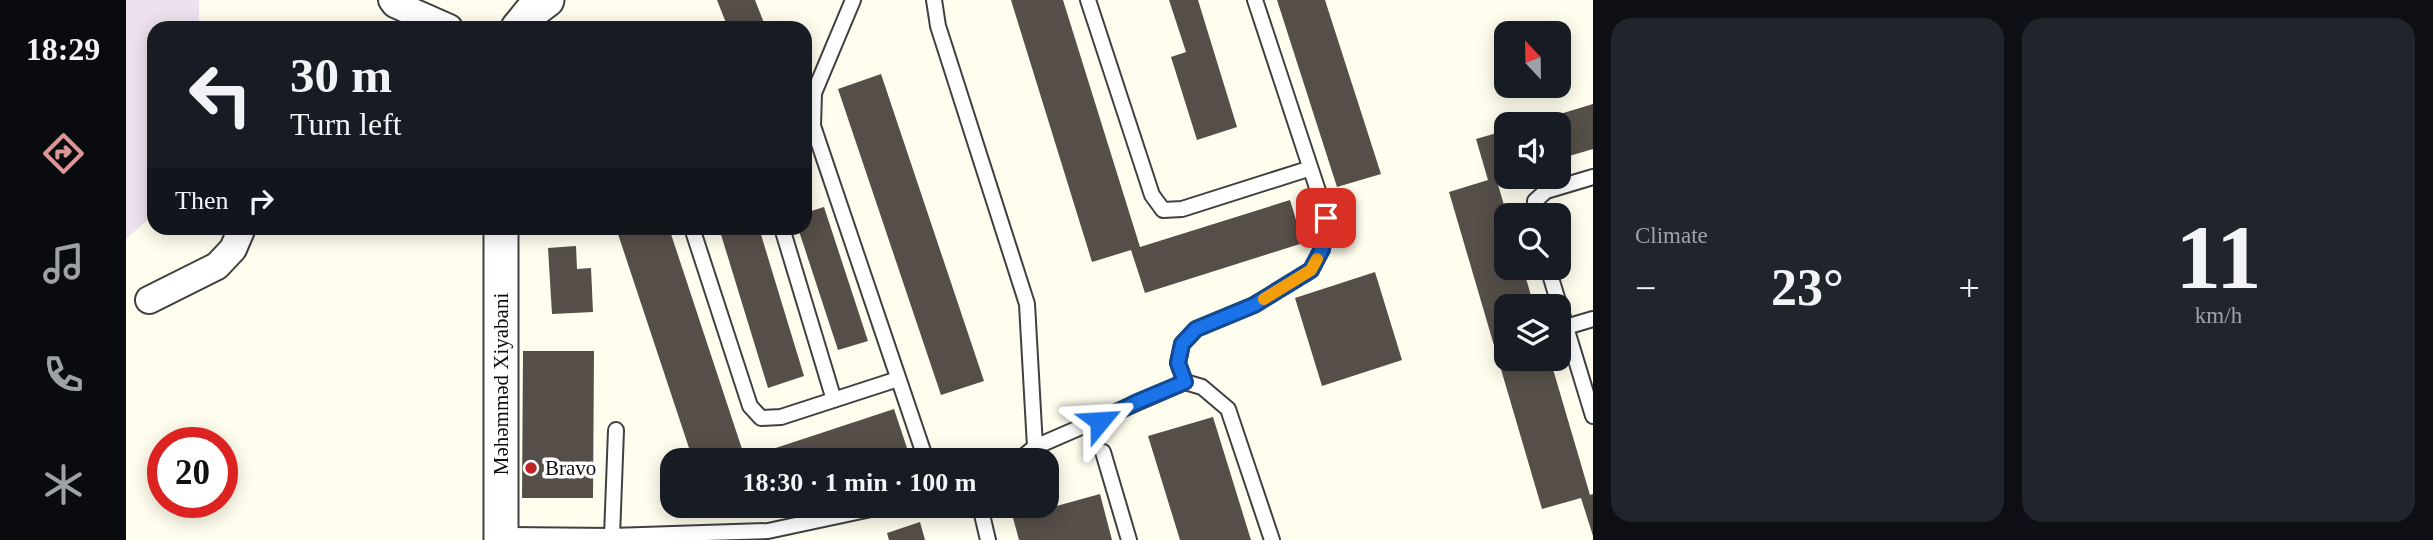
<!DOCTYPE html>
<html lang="en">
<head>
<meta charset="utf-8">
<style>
  body { margin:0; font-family:"Times New Roman",serif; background:#20242c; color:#f1f3f6; height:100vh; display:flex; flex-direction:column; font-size:26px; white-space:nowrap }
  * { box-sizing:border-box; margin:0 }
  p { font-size:23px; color:#9ea1a6 }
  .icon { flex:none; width:38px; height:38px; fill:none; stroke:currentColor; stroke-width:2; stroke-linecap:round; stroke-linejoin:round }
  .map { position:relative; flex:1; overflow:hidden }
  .details { display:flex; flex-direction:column; gap:18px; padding:18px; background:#0d0f14; width:840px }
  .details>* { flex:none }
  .guide { position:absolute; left:21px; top:21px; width:665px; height:214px; border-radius:21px; box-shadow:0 4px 18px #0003; background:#171b24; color:#f1f3f6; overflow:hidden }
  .needle { width:46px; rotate:338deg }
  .controls { position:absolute; left:1368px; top:21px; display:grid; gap:14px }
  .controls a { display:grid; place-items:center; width:77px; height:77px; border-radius:14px; background:#171b24; box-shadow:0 4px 18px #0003; font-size:35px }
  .speed { position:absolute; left:21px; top:427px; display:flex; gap:14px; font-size:35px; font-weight:700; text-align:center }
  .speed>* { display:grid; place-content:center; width:91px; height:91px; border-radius:50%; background:#171b24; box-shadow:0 4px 18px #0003; line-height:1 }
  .speed .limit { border:10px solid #d22; background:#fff; color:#111 }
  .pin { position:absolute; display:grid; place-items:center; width:60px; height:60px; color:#fff; margin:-30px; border-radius:14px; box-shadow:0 4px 10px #0006 }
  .me { position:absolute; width:77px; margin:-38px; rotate:63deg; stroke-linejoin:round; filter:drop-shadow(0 0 5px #0008) }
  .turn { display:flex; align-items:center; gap:24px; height:147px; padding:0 28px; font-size:32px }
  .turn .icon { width:91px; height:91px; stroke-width:2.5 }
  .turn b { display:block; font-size:49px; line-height:60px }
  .then { display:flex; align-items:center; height:66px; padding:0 28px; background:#0003; gap:14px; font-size:26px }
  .big { font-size:52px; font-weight:700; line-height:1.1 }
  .details .card { flex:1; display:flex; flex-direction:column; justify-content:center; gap:10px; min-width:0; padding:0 24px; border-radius:21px; background:#20242c }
  .details .dial { align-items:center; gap:0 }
  .dial b { font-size:91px; line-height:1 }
  .heat { display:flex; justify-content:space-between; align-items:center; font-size:38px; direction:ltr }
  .details .tiles { flex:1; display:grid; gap:18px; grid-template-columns:repeat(2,1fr) }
  .trip { position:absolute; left:534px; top:448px; width:399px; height:70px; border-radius:21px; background:#171b24; box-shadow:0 4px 18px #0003; font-weight:700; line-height:70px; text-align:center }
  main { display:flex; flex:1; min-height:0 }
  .tabs { display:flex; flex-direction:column; width:126px; justify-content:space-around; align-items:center; background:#090b0e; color:#9ea1a6 }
  .tabs .icon { width:49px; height:49px }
  .tabs .selected { color:#db9697 }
  .tabs b { font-size:32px; color:#f1f3f6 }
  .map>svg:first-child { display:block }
  .industrial { fill:#ece1ec }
  .building { fill:#564f49 }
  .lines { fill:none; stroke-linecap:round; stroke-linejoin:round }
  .service-casing { stroke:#404040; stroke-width:18 }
  .minor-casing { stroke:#404040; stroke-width:30 }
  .tertiary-casing { stroke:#404040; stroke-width:37 }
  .service { stroke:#fff; stroke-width:14 }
  .minor { stroke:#fff; stroke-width:26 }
  .tertiary { stroke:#fff; stroke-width:33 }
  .route-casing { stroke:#114b97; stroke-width:18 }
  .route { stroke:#1a73e8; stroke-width:12 }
  .slow { stroke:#f59e0b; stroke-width:12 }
  .poi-dot { fill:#c02423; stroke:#fff; stroke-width:2.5 }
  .labels { text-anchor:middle; stroke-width:7; stroke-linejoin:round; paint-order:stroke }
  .street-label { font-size:21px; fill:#0d0d0d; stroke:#fff }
  .poi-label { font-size:21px; fill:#0d0d0d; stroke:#fff; text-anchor:start }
</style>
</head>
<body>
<main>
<nav class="tabs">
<b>18:29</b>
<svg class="icon selected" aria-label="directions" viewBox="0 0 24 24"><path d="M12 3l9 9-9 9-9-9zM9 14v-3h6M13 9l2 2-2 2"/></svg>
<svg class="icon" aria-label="music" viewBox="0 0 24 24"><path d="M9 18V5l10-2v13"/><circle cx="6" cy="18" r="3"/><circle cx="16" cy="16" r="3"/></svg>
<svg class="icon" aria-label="phone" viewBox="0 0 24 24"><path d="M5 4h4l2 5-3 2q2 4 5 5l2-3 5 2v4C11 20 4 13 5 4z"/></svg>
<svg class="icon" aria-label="climate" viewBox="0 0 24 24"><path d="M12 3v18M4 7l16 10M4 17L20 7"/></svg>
</nav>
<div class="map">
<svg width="1467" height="540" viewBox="0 0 1467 540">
  <rect width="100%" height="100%" fill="#fffded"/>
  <path class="industrial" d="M0 0H73V28H28V214L0 239Z"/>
  <path class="building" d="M591 0H629L638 23 625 28H602Z
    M885 0H937L1014 247 1164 200 1177 243 1019 293 1005 250 966 262Z
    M1043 0H1072L1111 127 1071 140 1045 57 1060 52Z
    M1151 0H1199L1255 174 1211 187Z
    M755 74 858 381 815 395 712 89Z
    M1467 104V149L1433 159V124H1401Z
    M1381 130V175L1370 178 1381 215V268H1397L1408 306H1381V359H1424L1464 495 1467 494V536L1455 498 1416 509 1323 192 1362 180 1350 139Z
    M698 207 742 341 712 350 672 228H679V213Z
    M490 228H543L619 458 768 409 782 451 756 460H567Z
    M593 228H633L678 376 642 388Z
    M450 246 451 269 465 268 467 312 426 314 422 248Z
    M1249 272 1276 360 1196 386 1169 298Z
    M397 351H468L467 498H396Z
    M1087 417 1125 540H1054L1022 436Z
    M974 494 986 540H893L887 518Z
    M794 522 799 540H763L761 533Z"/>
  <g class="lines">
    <defs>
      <path id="service" d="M727 0 688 93 687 126 800 460
        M808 0 812 26 901 304 909 447
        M962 0 1026 195 1037 210 1056 209 1182 169
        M1408 215 1409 201 1420 191 1467 177
        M566 228 624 406 635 418 655 417 772 379
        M656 228 708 400
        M1422 268 1467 416
        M1440 327 1467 319
        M1059 382 1076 387 1102 409 1146 540
        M977 452 1003 540
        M893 460 909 447 1059 382 1052 363 1056 344 1070 329 1128 305 1185 270 1196 249 1201 218 1129 0
        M854 506 862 540
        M375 535 486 536 642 531 759 506
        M486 536 490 430"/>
      <path id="minor" d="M266 0 269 4 323 28
        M23 300 91 266 107 249 116 228"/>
      <path id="tertiary" d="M392 28 405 12 421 0
        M375 228V540"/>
    </defs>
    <use href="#service" class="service-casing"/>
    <use href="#minor" class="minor-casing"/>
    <use href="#tertiary" class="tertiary-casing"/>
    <use href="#service" class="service"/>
    <use href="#minor" class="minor"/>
    <use href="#tertiary" class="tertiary"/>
  </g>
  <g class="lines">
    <defs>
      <path id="route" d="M974 421 1011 402 1059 382 1052 363 1056 344 1070 329 1128 305 1185 270 1196 249 1200 218"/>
    </defs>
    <use href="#route" class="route-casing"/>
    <use href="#route" class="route"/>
    <path class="slow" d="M1138 299 1185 270 1191 259"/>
  </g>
  <circle class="poi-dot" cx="405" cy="468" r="7"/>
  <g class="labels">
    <g class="street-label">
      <text transform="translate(375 384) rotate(-90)" y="7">Məhəmməd Xiyabani</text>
    </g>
    <g class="poi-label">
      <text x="419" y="475">Bravo</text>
    </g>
  </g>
</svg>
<div class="controls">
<a><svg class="needle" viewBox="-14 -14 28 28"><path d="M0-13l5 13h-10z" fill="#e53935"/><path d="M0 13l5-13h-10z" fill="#9ea1a6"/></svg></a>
<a><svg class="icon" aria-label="sound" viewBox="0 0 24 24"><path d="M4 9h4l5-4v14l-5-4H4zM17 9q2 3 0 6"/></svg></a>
<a><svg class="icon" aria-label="search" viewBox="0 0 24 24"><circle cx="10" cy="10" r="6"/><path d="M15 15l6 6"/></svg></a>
<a><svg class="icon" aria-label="layers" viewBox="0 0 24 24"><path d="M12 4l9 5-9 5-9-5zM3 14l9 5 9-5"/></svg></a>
</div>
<div class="speed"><div class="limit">20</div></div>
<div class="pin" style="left:1200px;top:218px;background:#d93025"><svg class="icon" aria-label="arrive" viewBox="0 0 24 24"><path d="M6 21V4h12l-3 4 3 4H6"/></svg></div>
<svg class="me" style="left:974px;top:421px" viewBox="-20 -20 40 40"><path d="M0-17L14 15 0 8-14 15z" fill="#1a73e8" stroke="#fff" stroke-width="4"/></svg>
<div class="trip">18:30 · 1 min · 100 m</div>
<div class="guide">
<div class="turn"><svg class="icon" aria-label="left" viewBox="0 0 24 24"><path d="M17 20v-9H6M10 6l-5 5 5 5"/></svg><div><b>30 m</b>Turn left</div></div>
<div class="then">Then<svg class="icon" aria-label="right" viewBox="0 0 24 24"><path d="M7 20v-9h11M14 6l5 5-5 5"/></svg></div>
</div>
</div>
<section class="details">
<div class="tiles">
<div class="card"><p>Climate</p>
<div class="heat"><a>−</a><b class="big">23°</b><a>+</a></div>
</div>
<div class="card dial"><b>11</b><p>km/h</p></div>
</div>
</section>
</main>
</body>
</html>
